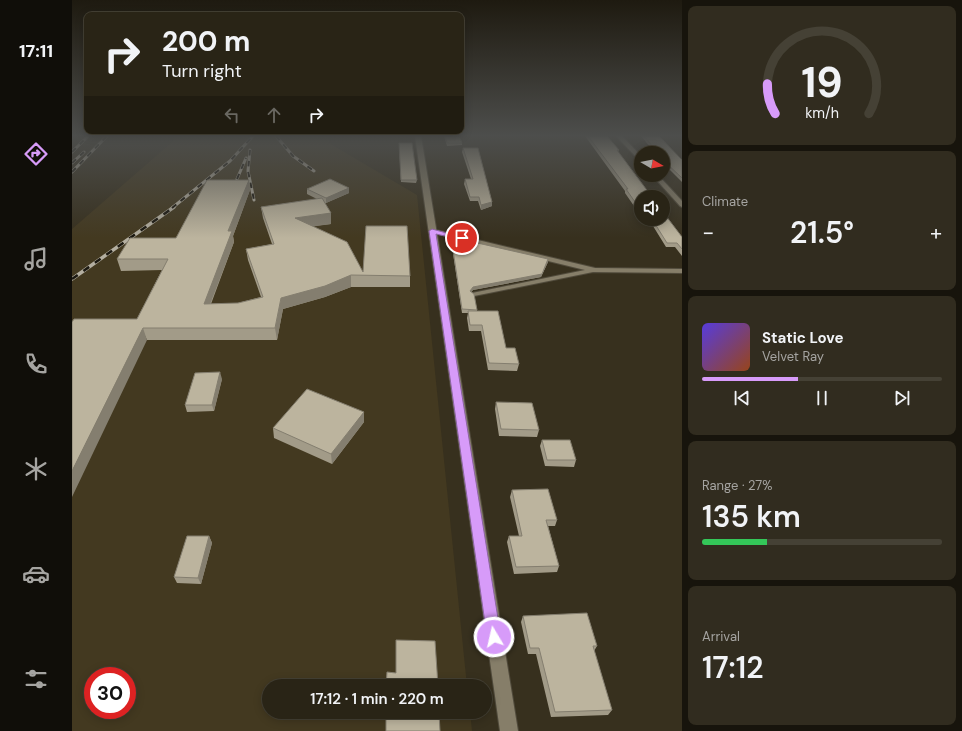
<!DOCTYPE html>
<html lang="en">
<head>
<meta charset="utf-8">
<style>
  body { margin:0; font-family:"DM Sans",sans-serif; background:#312c1f; color:#f1f3f6; height:100vh; display:flex; flex-direction:column; font-size:15px; white-space:nowrap }
  * { box-sizing:border-box; margin:0 }
  p { font-size:13px; color:#a5a4a1 }
  .icon { flex:none; width:22px; height:22px; fill:none; stroke:currentColor; stroke-width:2; stroke-linecap:round; stroke-linejoin:round }
  .map { position:relative; flex:1; overflow:hidden }
  .side { display:flex; flex-direction:column; gap:6px; padding:6px; background:#17140c; width:280px }
  .side>* { flex:none }
  .guide { position:absolute; left:12px; top:12px; width:380px; height:122px; border-radius:8px; box-shadow:0 2px 10px #0003,0 0 0 1px #454135; background:#292416; color:#f1f3f6; overflow:hidden }
  .needle { width:26px; rotate:100deg }
  .buttons { position:absolute; left:562px; top:146px; display:grid; gap:8px }
  .buttons a { display:grid; place-items:center; width:36px; height:36px; border-radius:50%; background:#292416; box-shadow:0 2px 10px #0003,0 0 0 1px #454135; font-size:20px }
  .speed { position:absolute; left:12px; top:667px; display:flex; gap:8px; font-size:20px; font-weight:700; text-align:center }
  .speed>* { display:grid; place-content:center; width:52px; height:52px; border-radius:50%; background:#292416; box-shadow:0 2px 10px #0003,0 0 0 1px #454135; line-height:1 }
  .speed .limit { border:6px solid #d22; background:#fff; color:#111 }
  .pin { position:absolute; display:grid; place-items:center; width:34px; height:34px; color:#fff; margin:-17px; border:2px solid #fff; border-radius:50%; box-shadow:0 1px 4px #0007 }
  .me { position:absolute; width:44px; margin:-22px; rotate:351deg; stroke-linejoin:round; filter:drop-shadow(0 0 3px #0008) }
  .turn { display:flex; align-items:center; gap:14px; height:84px; padding:0 12px; font-size:18px }
  .turn .icon { width:52px; height:52px; stroke-width:2.5 }
  .turn b { display:block; font-size:28px; line-height:34px }
  .lanes { display:flex; align-items:center; height:38px; padding:0 12px; background:#0003; justify-content:center; gap:20px; direction:ltr }
  .lanes .off { opacity:.35 }
  .big { font-size:30px; font-weight:600; line-height:1.1 }
  .side .tile { flex:1; display:flex; flex-direction:column; justify-content:center; gap:6px; min-width:0; padding:0 14px; border-radius:8px; background:#312c1f }
  .side .dial { align-items:center; gap:0 }
  .dial svg { height:104px; overflow:visible; fill:none; stroke:#454135; stroke-width:7; stroke-linecap:round; text-anchor:middle }
  .dial text { fill:#f1f3f6; stroke:none }
  .song { display:flex; align-items:center; gap:12px }
  .cover { width:48px; height:48px; border-radius:6px; background:linear-gradient(135deg,hsl(250 70% 55%),hsl(20 70% 35%)) }
  .played { height:4px; border-radius:2px; background:linear-gradient(90deg,#d79bf9 40%,#454135 40%) }
  .keys { display:flex; justify-content:space-around; direction:ltr }
  .heat { display:flex; justify-content:space-between; align-items:center; font-size:22px; direction:ltr }
  .charge { height:6px; border-radius:3px; background:linear-gradient(90deg,#34c759 27%,#454135 0) }
  .trip { position:absolute; left:190px; top:679px; width:230px; height:40px; border-radius:20px; background:#292416; box-shadow:0 2px 10px #0003,0 0 0 1px #454135; font-weight:600; line-height:40px; text-align:center }
  main { display:flex; flex:1; min-height:0 }
  .tabs { display:flex; flex-direction:column; width:72px; justify-content:space-around; align-items:center; background:#100e09; color:#a5a4a1 }
  .tabs .icon { width:28px; height:28px }
  .tabs .selected { color:#d79bf9 }
  .tabs b { font-size:18px; color:#f1f3f6 }
  .map>svg:first-child { display:block }
  .built { fill:#433920; fill-rule:evenodd }
  .lines { fill:none; stroke-linecap:round; stroke-linejoin:round }
  .lane-casing { stroke:#514b3c; stroke-width:2 }
  .street-casing { stroke:#514b3c; stroke-width:2 }
  .lane { fill:#867e69; fill-rule:evenodd }
  .street { fill:#867e69; fill-rule:evenodd }
  .rail-far1-casing { stroke:#b4afa1; stroke-width:3 }
  .rail-casing { stroke:#b4afa1; stroke-width:3.5 }
  .rail-far1 { stroke:#1b1810; stroke-width:2; stroke-dasharray:5.5; stroke-linecap:butt }
  .rail { stroke:#1b1810; stroke-width:2.5; stroke-dasharray:7; stroke-linecap:butt }
  .wall { fill:#a29b88 }
  .shaded-wall { fill:#847e6f }
  .building { fill:#bcb49e; stroke:#847e6f }
  .route { fill:#d79bf9; stroke:#8c65a2 }
</style>
</head>
<body>
<main>
<nav class="tabs">
<b>17:11</b>
<svg class="icon selected" aria-label="directions" viewBox="0 0 24 24"><path d="M12 3l9 9-9 9-9-9zM9 14v-3h6M13 9l2 2-2 2"/></svg>
<svg class="icon" aria-label="music" viewBox="0 0 24 24"><path d="M9 18V5l10-2v13"/><circle cx="6" cy="18" r="3"/><circle cx="16" cy="16" r="3"/></svg>
<svg class="icon" aria-label="phone" viewBox="0 0 24 24"><path d="M5 4h4l2 5-3 2q2 4 5 5l2-3 5 2v4C11 20 4 13 5 4z"/></svg>
<svg class="icon" aria-label="climate" viewBox="0 0 24 24"><path d="M12 3v18M4 7l16 10M4 17L20 7"/></svg>
<svg class="icon" aria-label="car" viewBox="0 0 24 24"><path d="M5 17H2v-5l4-1 3-4h7l3 4 3 1v5h-3M9 17h6M6 11h13"/><circle cx="7" cy="17" r="2"/><circle cx="17" cy="17" r="2"/></svg>
<svg class="icon" aria-label="filters" viewBox="0 0 24 24"><path d="M4 7h16M4 17h16"/><circle cx="9" cy="7" r="2"/><circle cx="15" cy="17" r="2"/></svg>
</nav>
<div class="map">
<svg width="610" height="731" viewBox="0 0 610 731">
  <rect width="100%" height="100%" fill="#37301e"/>
  <path class="built" d="M105 136H257V143L345 195 395 686H197V712H398L400 731H0V229L98 144ZM21 676H55V710H21Z"/>
  <g class="lines">
    <defs>
      <path id="lane" d="M360 229 523 268 610 269V273L521 272 402 296 399 294 400 293 513 270 358 232 357 231Z"/>
      <path id="street" d="M343 136H349L446 731H428Z
        M544 136H550L569 156V162Z
        M580 175H586L610 201V207L608 206Z"/>
    </defs>
    <use href="#lane" class="lane-casing"/>
    <use href="#street" class="street-casing"/>
    <use href="#lane" class="lane"/>
    <use href="#street" class="street"/>
    <defs>
      <path id="rail-far1" d="M204 136 221 156 242 171
        M178 150 176 171 182 200
        M0 152 16 136
        M0 163 12 152
        M0 172 35 136
        M165 179 174 158
        M100 208 158 161 181 136"/>
      <path id="rail" d="M0 279 102 207"/>
    </defs>
    <use href="#rail-far1" class="rail-far1-casing"/>
    <use href="#rail" class="rail-casing"/>
    <use href="#rail-far1" class="rail-far1"/>
    <use href="#rail" class="rail"/>
  </g>
  <path class="wall" d="M372 136H387L390 143V145L375 146Z
    M513 136H535L547 150 546 152 569 197V211L565 207 562 206 553 193V191Z
    M569 136H587L610 160V182L591 163V153H583Z
    M327 146 345 180 344 183 329 182Z
    M391 148 420 202V206L409 210 406 201H398L392 184 393 179H399L390 152Z
    M177 180 178 190 161 236 162 242 139 304 166 303 189 297 176 260 174 249 200 244 191 218 189 207 245 199 235 194V189L277 193 254 203H253L259 224 241 226 291 272 338 276V287H279L253 297 211 309 205 340H75L65 319 90 270 49 271 45 259 104 238Z
    M575 219H591L610 237V256L603 247H594L581 226Z
    M379 237 476 262 469 277 401 290 399 292 405 310V311L447 364 445 371 416 370 409 331H397L395 318 396 313H390L379 240Z
    M150 379 142 411 115 412 113 405Z
    M424 402 467 430 465 437 427 436 423 409Z
    M292 422 260 464 202 438 201 428Z
    M470 440 504 460 502 467 473 466 468 446Z
    M440 490 485 520 483 526H476L487 566 485 572 442 574 435 542 437 536H447L438 497Z
    M137 536 140 543 129 584 105 583 102 577Z
    M451 616 525 646 522 651 540 710 536 715 479 717 464 654H456L449 622Z"/>
  <path class="shaded-wall" d="M177 180 178 190 161 236 162 242 134 315 132 304 156 231Z
    M277 188V193L254 203V198Z
    M420 202V206L409 210V205Z
    M259 213V224L224 229 223 218Z
    M476 259V262L469 277 401 290 398 294V291L401 287Z
    M279 275V287L253 297 211 309 205 340 203 328 209 298Z
    M71 328 75 340 0 497V471Z
    M148 372 150 379 142 411 140 405Z
    M292 412V422L260 464 259 454Z
    M137 536 140 543 129 584 126 578Z"/>
  <path class="building" d="M373 136H387L390 143H375Z
    M516 136H535L547 150H545L580 197H569V206L566 202H563L554 189H556Z
    M572 136H587L610 160V178L591 160V153H586Z
    M327 143H340L345 180H329Z
    M391 148H406L420 202 409 205 407 197H398L393 179H401Z
    M258 179 277 188 254 198 235 189Z
    M135 180H177L156 231H160L132 304 166 303 191 297 174 249 202 244 189 207 250 198 259 213 223 218 275 242 291 272 294 226H335L338 276 279 275 253 286 209 298 203 328H71L0 471V322L2 319H65L96 259H45L58 238H104Z
    M591 212 610 237V249L605 243H595L580 219H591Z
    M379 237 476 259 470 274 401 287 398 291 402 294 405 310 390 309Z
    M396 311H426L434 348H443L447 364 417 363 410 325H398Z
    M148 372 140 405H113L123 373Z
    M235 389 292 412 259 454 201 428Z
    M424 402 460 403 467 430 429 429Z
    M470 440H498L504 460H475Z
    M476 489 485 520H474L487 566 444 567 437 536H450L440 490Z
    M115 536H137L126 578 102 577Z
    M515 613 525 646H521L540 710 483 712 467 648H458L451 616Z
    M324 640 363 641 366 686H314L315 672 324 673Z
    M314 712H367L368 731H314Z"/>
  <linearGradient id="sky" x2="0" y2="1"><stop stop-color="#1e1a10"/><stop offset="0.57" stop-color="#4d4e4c"/><stop offset="1" stop-color="#4d4e4c" stop-opacity="0"/></linearGradient>
  <rect width="610" height="238" fill="url(#sky)"/>
  <path class="route" d="M360 229 393 238 390 240 364 234 429 637 427 642 422 644 417 642 415 637 357 231Z"/>
</svg>
<div class="buttons">
<a><svg class="needle" viewBox="-14 -14 28 28"><path d="M0-13l5 13h-10z" fill="#e53935"/><path d="M0 13l5-13h-10z" fill="#a5a4a1"/></svg></a>
<a><svg class="icon" aria-label="sound" viewBox="0 0 24 24"><path d="M4 9h4l5-4v14l-5-4H4zM17 9q2 3 0 6"/></svg></a>
</div>
<div class="speed"><div class="limit">30</div></div>
<div class="pin" style="left:390px;top:238px;background:#d93025"><svg class="icon" aria-label="arrive" viewBox="0 0 24 24"><path d="M6 21V4h12l-3 4 3 4H6"/></svg></div>
<svg class="me" style="left:422px;top:637px" viewBox="-20 -20 40 40"><circle r="17" fill="#d79bf9" stroke="#fff" stroke-width="3"/><path d="M0-11L8 9 0 5-8 9z" fill="#fff"/></svg>
<div class="trip">17:12 · 1 min · 220 m</div>
<div class="guide">
<div class="turn"><svg class="icon" aria-label="right" viewBox="0 0 24 24"><path d="M7 20v-9h11M14 6l5 5-5 5"/></svg><div><b>200 m</b>Turn right</div></div>
<div class="lanes"><svg class="icon off" aria-label="left" viewBox="0 0 24 24"><path d="M17 20v-9H6M10 6l-5 5 5 5"/></svg><svg class="icon off" aria-label="ahead" viewBox="0 0 24 24"><path d="M12 20V5M6 11l6-6 6 6"/></svg><svg class="icon" aria-label="right" viewBox="0 0 24 24"><path d="M7 20v-9h11M14 6l5 5-5 5"/></svg></div>
</div>
</div>
<section class="side">
<div class="tile dial"><svg viewBox="0 0 100 80">
<path d="M14 69A42 42 0 1 1 86 69"/>
<path d="M14 69A42 42 0 0 1 8 46" stroke="#d79bf9"/>
<text x="50" y="56" font-size="32" font-weight="700">19</text>
<text x="50" y="72" font-size="11">km/h</text>
</svg></div>
<div class="tile"><p>Climate</p>
<div class="heat"><a>−</a><b class="big">21.5°</b><a>+</a></div>
</div>
<div class="tile">
<div class="song"><i class="cover"></i><div><b>Static Love</b><p>Velvet Ray</p></div></div>
<div class="played"></div>
<div class="keys"><svg class="icon" aria-label="previous" viewBox="0 0 24 24"><path d="M18 5L8 12l10 7zM5 5v14"/></svg><svg class="icon" aria-label="pause" viewBox="0 0 24 24"><path d="M8 5v14M16 5v14"/></svg><svg class="icon" aria-label="next" viewBox="0 0 24 24"><path d="M6 5l10 7-10 7zM19 5v14"/></svg></div>
</div>
<div class="tile"><p>Range · 27%</p><b class="big">135 km</b><div class="charge"></div></div>
<div class="tile"><p>Arrival</p><b class="big">17:12</b></div>
</section>
</main>
</body>
</html>
